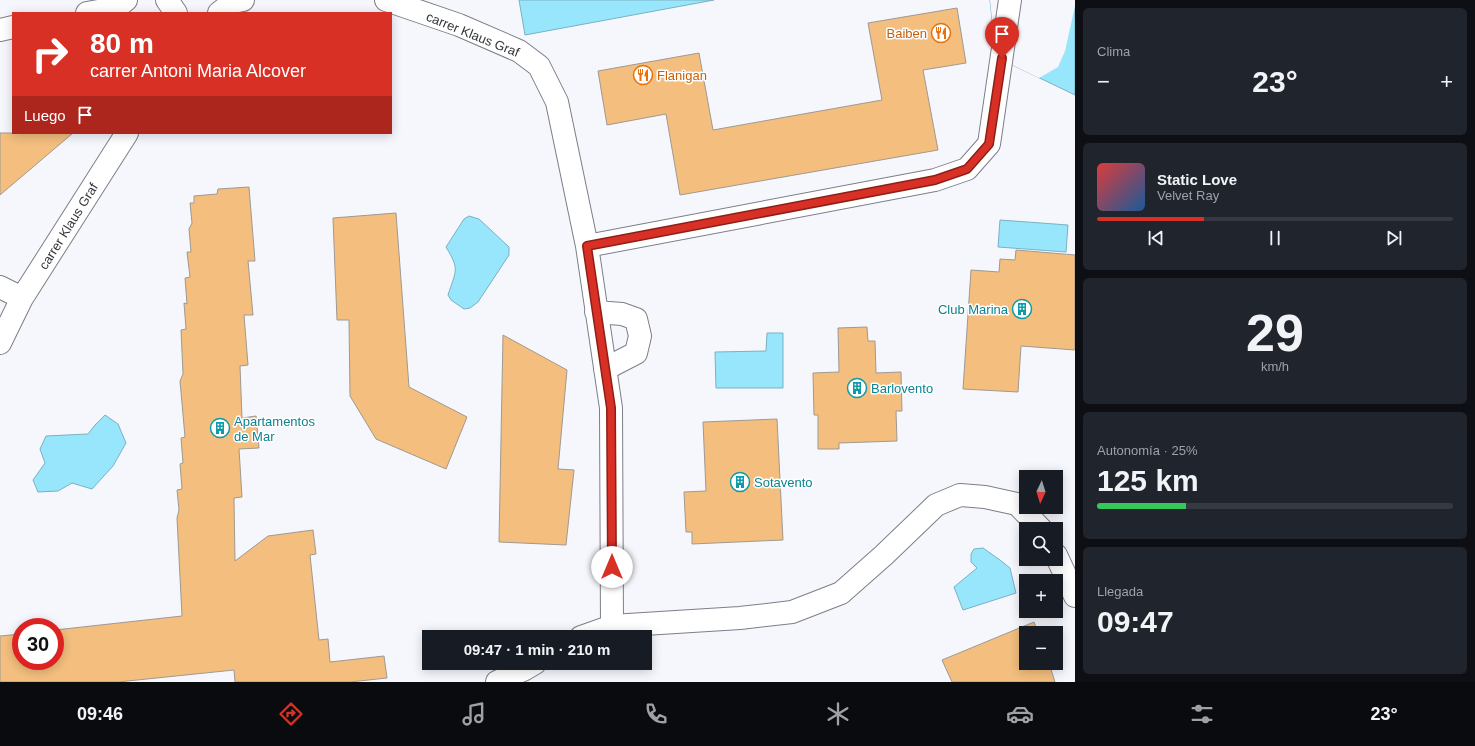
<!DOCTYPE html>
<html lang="es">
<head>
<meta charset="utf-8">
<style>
  body { margin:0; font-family:Helvetica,sans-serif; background:#20242c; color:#f1f3f6; height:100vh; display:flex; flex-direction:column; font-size:15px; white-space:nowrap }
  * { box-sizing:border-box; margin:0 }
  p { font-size:13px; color:#9ea1a6 }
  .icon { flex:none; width:22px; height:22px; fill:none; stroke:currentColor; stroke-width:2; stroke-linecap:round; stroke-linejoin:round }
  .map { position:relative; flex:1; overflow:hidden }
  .panel { display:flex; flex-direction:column; gap:8px; padding:8px; background:#0d0f14; width:400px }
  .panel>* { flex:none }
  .hud { position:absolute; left:12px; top:12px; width:380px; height:122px; border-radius:0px; box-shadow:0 2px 10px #0003; background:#d93025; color:#fff; overflow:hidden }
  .needle { width:26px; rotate:184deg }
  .tools { position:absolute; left:1019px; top:470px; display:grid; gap:8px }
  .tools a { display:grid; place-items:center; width:44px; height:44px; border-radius:0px; background:#171b24; box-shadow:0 2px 10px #0003; font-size:20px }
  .speed { position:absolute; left:12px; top:618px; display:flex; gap:8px; font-size:20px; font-weight:700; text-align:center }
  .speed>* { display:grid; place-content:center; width:52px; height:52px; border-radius:50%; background:#171b24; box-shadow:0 2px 10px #0003; line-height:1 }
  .speed .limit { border:6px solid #d22; background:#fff; color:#111 }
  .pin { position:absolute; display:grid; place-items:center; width:34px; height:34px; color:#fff; margin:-41px -17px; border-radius:50% 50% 50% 0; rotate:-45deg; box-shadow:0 0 4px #0007 }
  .pin .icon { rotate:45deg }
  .me { position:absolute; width:44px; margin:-22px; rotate:0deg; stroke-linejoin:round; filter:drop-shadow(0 0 3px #0008) }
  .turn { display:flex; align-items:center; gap:14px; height:84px; padding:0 12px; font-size:18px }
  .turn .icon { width:52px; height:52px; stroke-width:2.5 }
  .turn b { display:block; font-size:28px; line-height:34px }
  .then { display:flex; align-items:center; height:38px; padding:0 12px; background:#0003; gap:8px; font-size:15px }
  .big { font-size:30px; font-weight:800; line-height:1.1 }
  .panel .tile { flex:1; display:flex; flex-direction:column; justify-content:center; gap:6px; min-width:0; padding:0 14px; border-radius:6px; background:#20242c }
  .panel .dial { align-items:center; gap:0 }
  .dial b { font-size:52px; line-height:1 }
  .song { display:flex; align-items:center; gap:12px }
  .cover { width:48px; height:48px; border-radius:6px; background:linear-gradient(135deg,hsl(0 70% 55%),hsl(210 70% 35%)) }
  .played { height:4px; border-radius:2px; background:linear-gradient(90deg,#d93025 30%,#363941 30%) }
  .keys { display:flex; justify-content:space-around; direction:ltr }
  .heat { display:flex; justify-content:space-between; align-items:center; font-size:22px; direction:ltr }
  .charge { height:6px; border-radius:3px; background:linear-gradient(90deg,#34c759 25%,#363941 0) }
  .trip { position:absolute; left:422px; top:630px; width:230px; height:40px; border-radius:0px; background:#171b24; box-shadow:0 2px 10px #0003; font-weight:800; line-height:40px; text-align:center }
  .dock { display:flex; height:64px; justify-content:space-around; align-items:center; background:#090b0e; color:#9ea1a6 }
  .dock .icon { width:28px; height:28px }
  .dock .selected { color:#d93025 }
  .dock b { font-size:18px; color:#f1f3f6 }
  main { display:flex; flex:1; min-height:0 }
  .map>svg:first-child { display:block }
  .water { fill:#98e6fb; stroke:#7ab1c1 }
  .pier { fill:#f5f7fd }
  .building { fill:#f3be7e; stroke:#a09991 }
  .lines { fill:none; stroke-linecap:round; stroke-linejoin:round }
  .minor-casing { stroke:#7d7f88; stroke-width:24 }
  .minor { stroke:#fff; stroke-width:22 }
  .route-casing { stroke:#8d1f18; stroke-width:10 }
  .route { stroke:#d93025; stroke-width:7 }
  .labels { text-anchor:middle; stroke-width:3; stroke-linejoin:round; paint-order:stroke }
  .food-label { font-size:13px; fill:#c56008; stroke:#fff; text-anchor:end }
  .street-label { font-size:13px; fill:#343539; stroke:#fff }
  .culture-label { font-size:13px; fill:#0d838f; stroke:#fff; text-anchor:start }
</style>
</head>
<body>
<main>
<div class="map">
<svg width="1075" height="682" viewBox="0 0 1075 682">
  <rect width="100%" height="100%" fill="#f5f7fd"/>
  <path class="water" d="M519 0H714L525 35Z
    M990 0H1075V95L996 57Z
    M469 216 479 219 509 247V255L478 302 470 308 464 309 451 300 448 295C456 270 460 270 446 247L464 219Z
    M1000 220 1068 225 1066 252 998 247Z
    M767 333H783V388H716L715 352 766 351Z
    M105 415 118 424 126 443 113 466 92 489 72 483 58 491 38 492 33 480 45 463 40 449 46 436 88 434 95 425Z
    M983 548 1000 560 1010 568 1016 593 963 610 954 587 977 568 971 562V554L974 549Z"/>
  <path class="pier" d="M990 0H1075V6L1065 51 1058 67 1039 78 996 57Z"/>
  <path class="building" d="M957 8 966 63 923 70 938 150 680 195 666 114 607 125 598 71 699 53 713 130 882 100 868 23Z
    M0 133H73L0 195Z
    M249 187 255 261H248L253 315H244L248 365 240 366 242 418 256 416 259 448 239 449 242 497 234 498 235 561 268 536 313 530 316 554 310 555 319 640 328 639 330 662 384 656 387 678 350 682H235L234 670 118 682H0V636L21 634V661H55V630L182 616 177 518 179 510 177 490 182 489 180 464 183 463 181 438 185 437 180 381 183 374 181 330 186 329 184 303 187 304 185 278 190 277 187 252H191L189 229 192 223 190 203H194V196L217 194 218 189Z
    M396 213 409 387 467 417 446 469 376 439 350 396 349 320H337L333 218Z
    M1016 250 1075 255V350L1021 346 1018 392 963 389 971 270 999 272 1000 259 1015 260Z
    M867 327 868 341H875L876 373 901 372 902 411H896L897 441 839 443V449H818V415H814L813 373 839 372 838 328Z
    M503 335 567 370 558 469 574 470 566 545 499 542Z
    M777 419 783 540 692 544V532H686L684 492 706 491 703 422Z
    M1034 622 1038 633H1026V663H1049L1055 682H952L942 660Z"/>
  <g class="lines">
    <defs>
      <path id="minor" d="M167 0 176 13
        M386 0 459 25 519 51 539 66 557 102 587 246 611 408 612 626
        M87 13 116 8 126 0
        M219 13 233 2 243 0
        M0 30 13 27
        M587 246 935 180 967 169 989 144 1010 0
        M0 287 22 298
        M596 312 622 314 636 319 640 336 636 353 605 369
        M0 343 22 298 127 133
        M1056 555 1075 596
        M581 637 612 626 740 618 792 612 841 593 884 555 936 505 960 495 985 497 1017 504 1041 529
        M497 682 525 669 535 663"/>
    </defs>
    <use href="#minor" class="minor-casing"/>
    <use href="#minor" class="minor"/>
  </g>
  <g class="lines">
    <defs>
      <path id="route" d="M612 567 611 408 587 246 935 180 967 169 989 144 1002 58"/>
    </defs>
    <use href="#route" class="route-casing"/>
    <use href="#route" class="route"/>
  </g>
  <defs>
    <symbol id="restaurant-ring" viewBox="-11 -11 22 22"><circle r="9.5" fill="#fff" stroke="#e8710a" stroke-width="1.5"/><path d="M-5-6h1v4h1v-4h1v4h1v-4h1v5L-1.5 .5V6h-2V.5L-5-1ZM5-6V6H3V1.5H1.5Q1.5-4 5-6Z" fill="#e8710a"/></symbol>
    <symbol id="building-ring" viewBox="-11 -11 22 22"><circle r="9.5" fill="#fff" stroke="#0f9aa8" stroke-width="1.5"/><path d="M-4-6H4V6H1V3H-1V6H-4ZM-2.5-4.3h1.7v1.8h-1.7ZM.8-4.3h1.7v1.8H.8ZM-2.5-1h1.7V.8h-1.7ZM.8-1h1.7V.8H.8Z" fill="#0f9aa8"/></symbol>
  </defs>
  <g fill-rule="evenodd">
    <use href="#restaurant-ring" x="930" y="22" width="22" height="22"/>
    <use href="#restaurant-ring" x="632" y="64" width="22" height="22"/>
    <use href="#building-ring" x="1011" y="298" width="22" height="22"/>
    <use href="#building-ring" x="846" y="377" width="22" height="22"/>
    <use href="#building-ring" x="209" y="417" width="22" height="22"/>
    <use href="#building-ring" x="729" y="471" width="22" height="22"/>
  </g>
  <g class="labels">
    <g class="food-label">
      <text x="927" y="38">Baiben</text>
      <text x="657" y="80" text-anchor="start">Flanigan</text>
    </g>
    <g class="street-label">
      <text transform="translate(473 34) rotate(22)" y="5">carrer Klaus Graf</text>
      <text transform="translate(68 226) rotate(-58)" y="5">carrer Klaus Graf</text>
    </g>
    <g class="culture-label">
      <text x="1008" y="314" text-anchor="end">Club Marina</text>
      <text x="871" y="393">Barlovento</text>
      <text x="234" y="426">Apartamentos<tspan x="234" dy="15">de Mar</tspan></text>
      <text x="754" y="487">Sotavento</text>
    </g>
  </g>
</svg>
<div class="tools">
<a><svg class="needle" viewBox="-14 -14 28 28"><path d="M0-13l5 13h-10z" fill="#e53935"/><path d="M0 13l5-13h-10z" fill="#9ea1a6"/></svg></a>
<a><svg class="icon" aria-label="search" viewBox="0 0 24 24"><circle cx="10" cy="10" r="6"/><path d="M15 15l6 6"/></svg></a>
<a>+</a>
<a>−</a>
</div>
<div class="speed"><div class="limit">30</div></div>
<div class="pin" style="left:1002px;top:58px;background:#d93025"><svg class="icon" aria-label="arrive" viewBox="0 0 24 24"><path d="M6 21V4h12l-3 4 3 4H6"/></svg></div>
<svg class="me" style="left:612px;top:567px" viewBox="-20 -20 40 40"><circle r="19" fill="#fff"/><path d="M0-13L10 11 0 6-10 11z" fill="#d93025"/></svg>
<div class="trip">09:47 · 1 min · 210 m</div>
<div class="hud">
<div class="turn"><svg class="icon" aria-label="right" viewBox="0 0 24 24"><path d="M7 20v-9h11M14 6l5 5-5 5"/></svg><div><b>80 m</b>carrer Antoni Maria Alcover</div></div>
<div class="then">Luego<svg class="icon" aria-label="arrive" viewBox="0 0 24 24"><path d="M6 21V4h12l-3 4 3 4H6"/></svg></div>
</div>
</div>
<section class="panel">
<div class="tile"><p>Clima</p>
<div class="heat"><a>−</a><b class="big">23°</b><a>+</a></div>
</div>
<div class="tile">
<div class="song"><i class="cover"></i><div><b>Static Love</b><p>Velvet Ray</p></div></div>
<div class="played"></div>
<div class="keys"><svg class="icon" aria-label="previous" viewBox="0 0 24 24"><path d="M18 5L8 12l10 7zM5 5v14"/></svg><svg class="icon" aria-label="pause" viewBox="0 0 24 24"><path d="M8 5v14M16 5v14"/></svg><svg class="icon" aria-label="next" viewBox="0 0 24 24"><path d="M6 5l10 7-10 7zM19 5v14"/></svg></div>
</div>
<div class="tile dial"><b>29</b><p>km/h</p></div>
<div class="tile"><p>Autonomía · 25%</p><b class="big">125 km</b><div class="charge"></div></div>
<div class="tile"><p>Llegada</p><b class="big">09:47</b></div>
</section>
</main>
<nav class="dock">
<b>09:46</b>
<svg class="icon selected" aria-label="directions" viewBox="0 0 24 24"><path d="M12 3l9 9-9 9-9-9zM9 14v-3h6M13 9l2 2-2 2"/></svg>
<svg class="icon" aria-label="music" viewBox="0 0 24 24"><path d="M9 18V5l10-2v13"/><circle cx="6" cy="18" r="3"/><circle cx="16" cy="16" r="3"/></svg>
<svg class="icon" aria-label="phone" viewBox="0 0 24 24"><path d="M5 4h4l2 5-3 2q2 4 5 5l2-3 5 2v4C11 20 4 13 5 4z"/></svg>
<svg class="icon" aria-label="climate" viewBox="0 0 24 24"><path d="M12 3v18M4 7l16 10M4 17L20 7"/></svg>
<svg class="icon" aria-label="car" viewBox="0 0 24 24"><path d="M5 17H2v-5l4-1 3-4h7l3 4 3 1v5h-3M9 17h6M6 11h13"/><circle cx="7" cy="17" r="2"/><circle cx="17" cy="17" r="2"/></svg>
<svg class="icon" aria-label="filters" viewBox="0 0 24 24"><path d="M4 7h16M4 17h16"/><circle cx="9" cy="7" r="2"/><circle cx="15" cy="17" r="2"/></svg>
<b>23°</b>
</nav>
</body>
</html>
